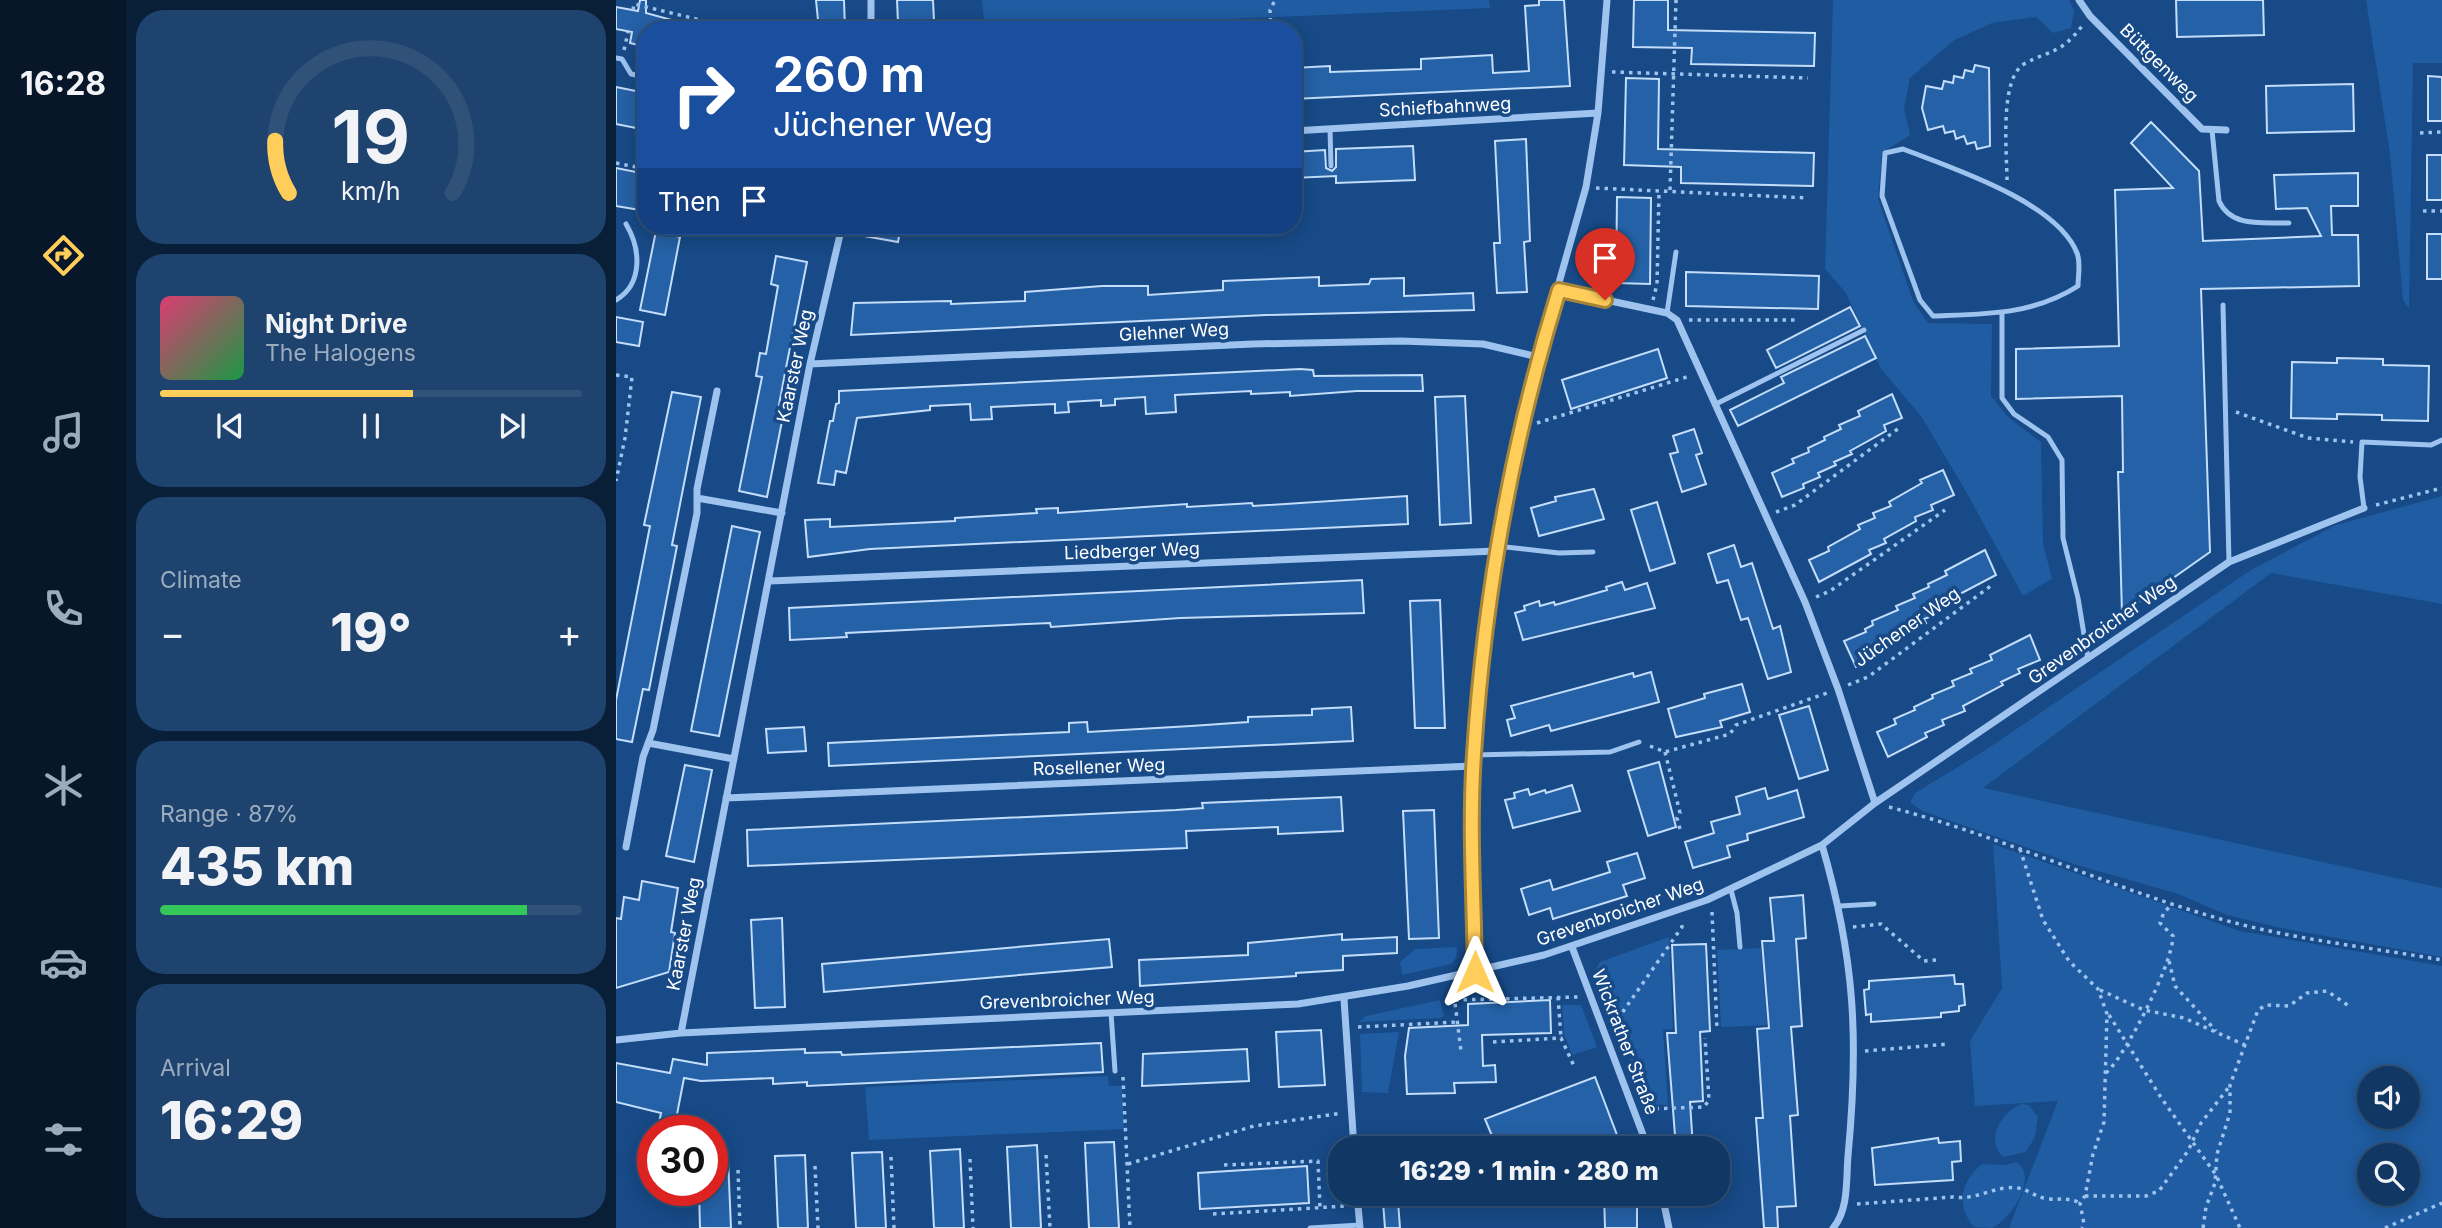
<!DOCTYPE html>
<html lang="en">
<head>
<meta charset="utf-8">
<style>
  body { margin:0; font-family:Inter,sans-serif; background:#1e436e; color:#f1f3f6; height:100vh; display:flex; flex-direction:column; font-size:26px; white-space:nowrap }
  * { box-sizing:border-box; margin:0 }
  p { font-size:23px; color:#9cacbf }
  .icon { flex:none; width:38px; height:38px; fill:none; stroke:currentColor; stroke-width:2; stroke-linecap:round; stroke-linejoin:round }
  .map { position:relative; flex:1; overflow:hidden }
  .sheet { display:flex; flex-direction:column; gap:10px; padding:10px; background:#091f38; width:490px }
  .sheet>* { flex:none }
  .top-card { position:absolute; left:21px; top:21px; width:665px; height:214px; border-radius:28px; box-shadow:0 4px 18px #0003,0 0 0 2px #305279; background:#1a4fa0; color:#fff; overflow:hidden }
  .tools { position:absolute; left:1741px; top:1066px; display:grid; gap:14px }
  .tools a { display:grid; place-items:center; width:63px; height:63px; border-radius:50%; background:#113865; box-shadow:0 4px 18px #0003,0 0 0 2px #305279; font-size:35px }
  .speed { position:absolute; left:21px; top:1115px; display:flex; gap:14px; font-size:35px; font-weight:700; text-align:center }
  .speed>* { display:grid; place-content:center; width:91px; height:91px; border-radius:50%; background:#113865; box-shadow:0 4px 18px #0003,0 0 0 2px #305279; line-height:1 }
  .speed .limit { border:10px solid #d22; background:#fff; color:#111 }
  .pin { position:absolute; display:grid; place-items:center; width:60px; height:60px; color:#fff; margin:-72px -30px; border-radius:50% 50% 50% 0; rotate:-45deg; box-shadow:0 0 7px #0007 }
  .pin .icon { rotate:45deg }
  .me { position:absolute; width:77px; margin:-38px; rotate:0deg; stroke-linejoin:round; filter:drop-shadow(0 0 5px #0008) }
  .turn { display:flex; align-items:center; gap:24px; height:147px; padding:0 21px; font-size:32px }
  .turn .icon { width:91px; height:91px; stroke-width:2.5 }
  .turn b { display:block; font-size:49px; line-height:60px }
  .then { display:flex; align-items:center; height:66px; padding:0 21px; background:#0003; gap:14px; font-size:26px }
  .big { font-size:52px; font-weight:800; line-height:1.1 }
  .sheet .tile { flex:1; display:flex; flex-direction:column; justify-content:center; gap:10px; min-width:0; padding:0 24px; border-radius:28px; background:#1e436e }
  .sheet .dial { align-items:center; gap:0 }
  .dial svg { height:182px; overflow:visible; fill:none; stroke:#305279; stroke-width:7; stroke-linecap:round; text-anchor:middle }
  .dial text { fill:#f1f3f6; stroke:none }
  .song { display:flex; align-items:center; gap:21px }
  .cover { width:84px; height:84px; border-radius:10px; background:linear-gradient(135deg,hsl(340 70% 55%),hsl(140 70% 35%)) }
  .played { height:7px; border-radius:4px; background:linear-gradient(90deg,#ffcd5a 60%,#305279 60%) }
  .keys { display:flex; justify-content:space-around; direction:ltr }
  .heat { display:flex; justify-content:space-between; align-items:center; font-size:38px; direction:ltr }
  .charge { height:10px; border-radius:5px; background:linear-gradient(90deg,#34c759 87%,#305279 0) }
  .trip { position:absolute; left:712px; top:1136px; width:402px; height:70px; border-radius:28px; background:#113865; box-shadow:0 4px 18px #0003,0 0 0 2px #305279; font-weight:800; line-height:70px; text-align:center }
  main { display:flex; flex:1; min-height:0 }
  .menu { display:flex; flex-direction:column; width:126px; justify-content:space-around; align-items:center; background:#071628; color:#9cacbf }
  .menu .icon { width:49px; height:49px }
  .menu .selected { color:#ffcd5a }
  .menu b { font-size:32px; color:#f1f3f6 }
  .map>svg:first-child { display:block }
  .green { fill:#1f5ca1; fill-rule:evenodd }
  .building { fill:#2561a6; stroke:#c3ddfa; stroke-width:2 }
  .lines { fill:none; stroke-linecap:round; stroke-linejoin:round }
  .path { stroke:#9dc3ee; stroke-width:3.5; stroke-dasharray:3.5 5; stroke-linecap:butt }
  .service { stroke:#9dc3ee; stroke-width:5 }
  .minor { stroke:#9dc3ee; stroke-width:7 }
  .route-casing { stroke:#a6853a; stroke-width:18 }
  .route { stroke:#ffcd5a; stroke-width:12 }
  .labels { text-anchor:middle; stroke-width:7; stroke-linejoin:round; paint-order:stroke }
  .street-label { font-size:18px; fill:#fff; stroke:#174a87 }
</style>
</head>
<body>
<main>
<nav class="menu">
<b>16:28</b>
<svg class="icon selected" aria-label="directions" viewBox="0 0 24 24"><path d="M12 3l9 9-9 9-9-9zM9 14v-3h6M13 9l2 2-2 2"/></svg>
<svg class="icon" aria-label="music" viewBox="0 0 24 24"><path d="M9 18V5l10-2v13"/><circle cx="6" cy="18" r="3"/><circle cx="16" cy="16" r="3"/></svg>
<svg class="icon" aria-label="phone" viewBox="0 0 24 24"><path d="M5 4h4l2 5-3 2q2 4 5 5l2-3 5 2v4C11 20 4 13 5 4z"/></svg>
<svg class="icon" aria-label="climate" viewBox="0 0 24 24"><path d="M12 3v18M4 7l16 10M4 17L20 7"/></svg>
<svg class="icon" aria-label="car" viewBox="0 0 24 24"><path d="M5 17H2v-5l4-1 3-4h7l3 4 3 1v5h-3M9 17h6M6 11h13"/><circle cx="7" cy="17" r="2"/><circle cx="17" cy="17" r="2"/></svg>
<svg class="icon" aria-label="filters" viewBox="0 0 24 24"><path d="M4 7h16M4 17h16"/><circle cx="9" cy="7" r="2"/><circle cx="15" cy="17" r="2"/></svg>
</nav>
<section class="sheet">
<div class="tile dial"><svg viewBox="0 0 100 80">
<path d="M14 69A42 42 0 1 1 86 69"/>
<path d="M14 69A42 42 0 0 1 8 46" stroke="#ffcd5a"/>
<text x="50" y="56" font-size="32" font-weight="700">19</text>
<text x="50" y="72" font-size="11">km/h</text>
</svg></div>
<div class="tile">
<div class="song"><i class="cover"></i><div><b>Night Drive</b><p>The Halogens</p></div></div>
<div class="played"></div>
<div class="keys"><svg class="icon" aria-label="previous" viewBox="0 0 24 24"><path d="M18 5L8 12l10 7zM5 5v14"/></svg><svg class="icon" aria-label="pause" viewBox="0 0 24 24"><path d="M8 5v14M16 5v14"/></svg><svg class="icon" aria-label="next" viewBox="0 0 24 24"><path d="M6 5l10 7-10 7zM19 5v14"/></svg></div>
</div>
<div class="tile"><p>Climate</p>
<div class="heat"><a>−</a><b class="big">19°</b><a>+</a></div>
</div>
<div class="tile"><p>Range · 87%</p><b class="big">435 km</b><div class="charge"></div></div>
<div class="tile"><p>Arrival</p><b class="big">16:29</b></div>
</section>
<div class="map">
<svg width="1826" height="1228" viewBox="0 0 1826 1228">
  <rect width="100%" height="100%" fill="#174a87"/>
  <path class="green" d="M366 0H873L874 8 369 29Z
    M1217 0H1453L1458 11 1455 28 1437 33 1420 17 1376 23 1337 41 1294 78 1288 108 1294 135 1266 153 1262 199 1297 301 1312 323 1376 324 1375 396 1392 417 1425 442 1427 543 1436 579 1407 596 1352 495 1305 416 1265 369 1230 293 1209 269Z
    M1750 0H1826V63H1797L1793 309 1787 300 1774 154Z
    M1826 496V604L1655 573 1367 788 1826 888V957L1665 928 1611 915 1562 894 1461 865 1306 811 1294 802 1299 793 1368 751 1635 570 1720 525Z
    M1377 844 1624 931 1826 966V1228H1393L1442 1101 1359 1106 1354 1041 1386 988ZM1754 1078H1792V1116H1754ZM1754 1155H1792V1194H1754Z
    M1053 937 1057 1029 1047 1030 1052 1105 1031 1104 980 969 984 962Z
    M841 947 840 958 835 964 786 975 784 962 799 949Z
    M1145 948 1151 1025 1105 1027 1101 950Z
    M824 1000 828 1016 825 1018 743 1022 750 1016Z
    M946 1005H965L981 1047 956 1055 948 1034Z
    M783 1032 772 1093 746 1092 744 1034Z
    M492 1076 493 1086H506L508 1129 253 1140 249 1087Z
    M1406 1104 1413 1105 1422 1117 1419 1137 1410 1152 1388 1157C1367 1141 1387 1110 1406 1104Z
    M1400 1162C1424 1177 1394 1220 1376 1228L1358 1227C1339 1205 1345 1181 1366 1164L1389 1165Z"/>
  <path class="building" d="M24 0H30V13L74 25V30H30V47L14 43 16 32 0 29V7L22 11Z
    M200 0H228L229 30H203Z
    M281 0H317L318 21 282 23Z
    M923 0H948L954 86 677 99V68L714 66V72L805 69V59L876 55 877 73 913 71 909 6 923 5Z
    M1018 0H1052V30L1199 33 1198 66 1075 64 1076 48 1017 47Z
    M1560 0H1647L1648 35 1561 37Z
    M1359 65 1373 68 1374 146 1361 149 1359 142 1351 144 1348 136 1340 139 1338 131 1329 133 1327 126 1312 130 1306 108 1310 86 1326 89 1328 81 1337 83 1338 76 1347 78 1349 70 1357 72Z
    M1812 76 1826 77V121H1812Z
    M1010 78 1043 79 1042 149 1198 153 1197 186 1065 183V167L1008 165Z
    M1737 84 1738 131 1651 133 1650 86Z
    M0 87 30 93V130L0 124Z
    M1535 122 1583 171 1587 241 1705 236 1691 208 1660 209 1658 175 1742 173V206H1715L1716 235H1742L1743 286 1585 289 1594 552 1506 614 1502 472H1507L1506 396 1400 399V349L1503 346 1499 190 1557 188 1515 143Z
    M910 139 914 241 908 242 911 292 881 293 878 243H884L879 141Z
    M797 146 799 180 720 183V176L677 178V152L709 150 710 168 716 171 720 167V149Z
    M1811 155H1826V200H1811Z
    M0 168 30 174V211L0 206Z
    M1001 197 1035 198 1034 284 1000 283Z
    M41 226H62L60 236 64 237 49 315 24 310Z
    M232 226H285L282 242 231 233Z
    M1811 234H1826V279H1811Z
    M160 256 191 262 169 373 163 405 169 406 151 497 123 491 146 377 140 376 144 353 150 354 162 286 155 284Z
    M1070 272 1203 276 1202 309 1070 306Z
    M703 277V286L753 284 755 279 788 278V296L857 293 858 310 650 315 235 335 238 303 335 301V304L409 301V292L486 286H532V295L607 290V281Z
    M1234 307 1244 326 1160 368 1151 350Z
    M0 317 27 322 23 346 0 342Z
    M1249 336 1260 358 1122 426 1114 410 1168 383 1165 377Z
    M1042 349 1051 378 955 409 946 380Z
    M1721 358 1767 359V365L1813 366 1812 421 1766 420V415L1721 414V419L1675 418 1676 362 1721 363Z
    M684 369 697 370 698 376 806 375 807 391H741L674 396V392L635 394V391L559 395 560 412 530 414 529 397 499 399V405L485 406V400L452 402 453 412 439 413V404L375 407 376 419 355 420 354 404 314 406V410L241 418 230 473 220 471 218 485 202 483 214 421H217L220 404 223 403V391Z
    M56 392 85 397 56 545 61 546 33 690 27 689 16 742 0 739V700L34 526 28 525Z
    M1276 394 1286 418 1268 425 1270 431 1234 451 1236 454 1218 462 1220 465 1202 473 1204 477 1187 484 1188 488 1166 497 1156 473 1178 463 1176 459 1193 452 1192 448 1209 440 1208 437 1225 429 1223 425 1244 416 1242 411Z
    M849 396 855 523 824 525 819 397Z
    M1078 429 1086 453 1080 455 1090 484 1066 492 1054 454 1062 452 1057 436Z
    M1327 470 1338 495 1315 505 1317 510 1299 517 1300 521 1268 539 1270 543 1253 550 1255 554 1203 582 1193 560 1213 551 1212 547 1244 529 1242 525 1259 518 1257 513 1275 506 1273 502 1306 483 1304 480Z
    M978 489 988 519 923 536 915 508 940 501 939 497Z
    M791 496 792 524 254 549 192 557 189 520 214 519V527L339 521V518L421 513 420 509 442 508V513L571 504V507L636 503 637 506Z
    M1041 502 1059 563 1034 571 1015 510Z
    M116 526 144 532 103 736 75 731Z
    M1118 545 1125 567 1136 563 1157 629 1164 626 1175 672 1152 679 1132 618 1125 620 1112 580 1101 583 1092 554Z
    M1369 550 1380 575 1340 596 1342 600 1323 609 1324 613 1308 619 1310 623 1277 642 1278 646 1259 654 1261 658 1240 667 1228 641 1250 632 1249 629 1257 625 1256 621 1282 610 1280 606 1299 598 1297 594 1313 587 1312 584 1331 575 1329 571Z
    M746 580 748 613 564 618 435 627 434 623 371 626 230 633 231 637 174 640 173 608Z
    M1006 582 1009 590 1031 583 1039 608 907 640 899 613 909 610 908 606 923 601 924 606 938 602 939 605 991 590 990 587Z
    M824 600 829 728H799L794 601Z
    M1414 635 1424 660 1402 669 1404 673 1385 682 1387 685 1347 706 1349 711 1326 720 1328 725 1309 733 1311 737 1272 757 1261 732 1280 724 1278 719 1299 710 1298 707 1317 698 1316 695 1338 686 1336 681 1356 673 1354 669 1376 660 1374 655Z
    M1035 672 1043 702 935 731 933 725 895 736 891 720 899 718 895 706 1017 673 1018 677Z
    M1126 684 1134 712 1104 721 1106 727 1060 737 1052 709 1089 698 1088 694Z
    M1193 706 1212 770 1183 779 1163 715Z
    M735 707 737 741 213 766 212 743 453 732V723L471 722 472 732 575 726 632 722V717L696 715V709Z
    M188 727 190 751 152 753 150 729Z
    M1043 762 1060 827 1032 836 1012 771Z
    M69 765 96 770 78 862 50 856Z
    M956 785 964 811 897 828 889 800 899 798 898 793 912 789 914 795 929 790 930 793Z
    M1149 788 1152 799 1181 790 1188 817 1131 834 1132 840 1111 846 1114 857 1077 868 1069 842 1098 833 1095 822 1124 814 1120 797Z
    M725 797 727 831 662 834V827L570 831 571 848 132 866 131 830 560 810 587 808 586 803Z
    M818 810 823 938 793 939 787 811Z
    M1021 853 1029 878 1007 885 1011 896 937 919 934 908 913 915 905 889 934 880 937 890 994 872 991 862Z
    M26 881 62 888 55 932 59 933 53 972 0 988V918L5 919 8 897 23 900Z
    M1187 895 1190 938 1180 939 1186 1026 1175 1027 1182 1115 1174 1116 1180 1206 1161 1207 1162 1228H1148L1140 1118H1147L1141 1029 1153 1028 1146 941H1158L1154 898Z
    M166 918 169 1007 139 1008 135 920Z
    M726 934V940L781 937V953L727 956V970L680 973V976L524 986 523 960 632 955V943Z
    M493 939 496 967 208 992 206 964Z
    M1090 944 1094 1031 1084 1032 1087 1101 1074 1102 1077 1148H1060L1051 1033H1060L1056 945Z
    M1338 975 1339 984H1347L1349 1005 1343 1006V1011L1325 1013V1017L1255 1022V1014L1250 1015 1248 990 1253 989V981Z
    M934 1000 935 1033 866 1035 867 1066 879 1065 880 1082 838 1083 839 1093 791 1094 789 1056 793 1028 852 1025V1004Z
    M705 1030 709 1085 663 1087 660 1032Z
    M485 1043 487 1072 191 1086V1082L157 1084V1078L85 1081 68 1078 58 1130 42 1128 45 1113 0 1102V1063L54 1073 57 1059 91 1065V1053L189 1049V1053L225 1052 226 1055Z
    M631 1049 633 1081 526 1086 527 1054Z
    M979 1077 1001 1135 966 1148H881L869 1119Z
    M1322 1138 1323 1143 1344 1141 1345 1161 1336 1162 1337 1180 1259 1185 1256 1148Z
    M498 1142 503 1228H473L469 1143Z
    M421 1145 425 1228H395L391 1147Z
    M344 1149 348 1228H318L314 1151Z
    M266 1152 270 1228H240L236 1153Z
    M189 1155 192 1228H162L159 1156Z
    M112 1158 115 1228H84L83 1190H96V1159Z
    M691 1166 693 1203 584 1209 582 1173Z
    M988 1194H1008L1009 1201H1021V1228H989Z
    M782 1201 784 1228H769L767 1202Z"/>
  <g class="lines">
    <path class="path" d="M17 10 18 4 109 26
      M655 30 654 10 659 0
      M8 50 12 32
      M996 72 1192 78
      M1804 133 1826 132
      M0 163 30 169
      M1391 180C1391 154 1383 79 1408 64 1435 49 1444 55 1466 26
      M980 188 1192 198
      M1054 190 1060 0
      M1807 211H1826
      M1037 300 1041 284 1043 191
      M1073 320H1179
      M0 375 16 377 9 438 0 481
      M1620 412 1692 438 1737 442
      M921 423 1074 376
      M1760 505 1826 488
      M1160 512 1179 505 1283 428
      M1200 597 1214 591 1329 510
      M1232 685 1252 677 1376 585
      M1034 746 1049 752 1114 734 1120 725 1211 693
      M1049 752 1064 813 1061 818 1065 833
      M1273 807C1385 836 1490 886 1601 918 1673 939 1752 947 1826 960
      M1404 849 1427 920 1453 961 1482 989 1491 1014 1488 1122 1477 1154 1469 1196 1464 1203 1468 1224 1466 1228
      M1096 912 1101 1029
      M1237 927 1265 924 1308 961 1320 960
      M1553 961 1559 986 1600 1031
      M837 987 845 1051
      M1484 990 1528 1010 1568 1018 1629 1045
      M942 997 945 1038
      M839 1000 962 997
      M1493 1015 1546 1099 1600 1175 1624 1228
      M997 1026 1066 927 1065 922
      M742 1027 842 1022
      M877 1042 945 1038 958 1066
      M1249 1051 1333 1044
      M1490 1073C1510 1055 1557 963 1557 936L1544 923 1548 912 1557 904
      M507 1077 514 1228
      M1031 1109 1088 1107 1093 1100 1089 1038
      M430 1155 434 1228
      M275 1157 278 1228
      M354 1159 357 1228
      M512 1164 638 1126 726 1113
      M608 1165 702 1161 704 1208
      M199 1166 202 1228
      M122 1170 124 1228
      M1469 1196H1530L1543 1191 1572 1151 1585 1123 1613 1087
      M1241 1204 1337 1197C1358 1200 1371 1190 1390 1188 1410 1185 1416 1197 1432 1199 1444 1200 1452 1197 1464 1203
      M597 1214 730 1206
      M1587 1228 1590 1207 1599 1183 1601 1154 1614 1113V1085L1642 1010 1650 1005 1673 1006 1691 993 1711 991 1733 1006
      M1769 1228 1826 1203"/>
    <path class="service" d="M0 58 6 59 15 74 30 77
      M714 129 715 166
      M1596 130 1603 201C1615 228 1647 222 1673 223
      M1287 149C1336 168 1441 202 1461 253 1465 263 1462 276 1462 286 1417 315 1369 314 1317 316L1304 300 1266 196 1269 153Z
      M0 300C27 284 25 249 10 224
      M1607 305 1613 562
      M1051 313 1060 252
      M1386 314V398L1398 414 1432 437 1446 460 1447 538 1462 598 1472 659
      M1100 404 1248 330
      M1748 508 1744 477 1746 442 1815 445 1826 440
      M881 546 943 553 977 552
      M858 755 994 752 1023 742
      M1115 890 1121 913 1124 947
      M1224 906 1258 904
      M495 1013 499 1071
      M694 1228 744 1225"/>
    <path class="minor" d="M255 0V30
      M1463 0 1474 16 1586 129 1610 130
      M677 131 982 113
      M943 290 1051 313 1061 320 1189 602 1222 689 1259 803
      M194 364 637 344 785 341 867 344 922 357
      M81 498 166 513
      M154 581 880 551
      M32 743 118 759
      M110 798 857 766
      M1206 845C1239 958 1243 1040 1232 1156 1230 1179 1233 1210 1217 1228
      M10 847 27 757 37 730 81 513V489L101 391
      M956 947 1032 1148
      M859 972 858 755 880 551 922 357 970 187 982 113 991 0
      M728 999 738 1148
      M65 1033 194 364 226 226
      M0 1040 65 1033 682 1004 792 986 928 955 1091 900 1206 845 1259 803 1613 562 1748 508
      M741 1194 744 1228
      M1046 1194 1053 1228"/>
  </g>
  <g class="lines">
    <defs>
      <path id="route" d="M859 972C858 900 853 826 858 754 868 597 896 441 943 290L989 300"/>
    </defs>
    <use href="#route" class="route-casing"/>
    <use href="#route" class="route"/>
  </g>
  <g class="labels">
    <g class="street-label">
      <text transform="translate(1543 63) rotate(45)" y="6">Büttgenweg</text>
      <text transform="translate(829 107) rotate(-3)" y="6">Schiefbahnweg</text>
      <text transform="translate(558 332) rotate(-3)" y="6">Glehner Weg</text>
      <text transform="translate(179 366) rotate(-78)" y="6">Kaarster Weg</text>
      <text transform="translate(516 551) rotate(-2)" y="6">Liedberger Weg</text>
      <text transform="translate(1291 627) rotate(-35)" y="6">Jüchener Weg</text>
      <text transform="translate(1486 630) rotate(-35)" y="6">Grevenbroicher Weg</text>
      <text transform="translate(483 767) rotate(-2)" y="6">Rosellener Weg</text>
      <text transform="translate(1004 912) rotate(-19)" y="6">Grevenbroicher Weg</text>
      <text transform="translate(68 934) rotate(-79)" y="6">Kaarster Weg</text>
      <text transform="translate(451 1000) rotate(-2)" y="6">Grevenbroicher Weg</text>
      <text transform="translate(1009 1042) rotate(69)" y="6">Wickrather Straße</text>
    </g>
  </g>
</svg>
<div class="tools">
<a><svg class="icon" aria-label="sound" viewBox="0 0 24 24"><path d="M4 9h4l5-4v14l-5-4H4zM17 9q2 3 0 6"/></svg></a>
<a><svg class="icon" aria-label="search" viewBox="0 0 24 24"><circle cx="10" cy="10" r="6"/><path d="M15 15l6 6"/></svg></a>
</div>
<div class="speed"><div class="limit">30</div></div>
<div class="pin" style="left:989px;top:300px;background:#d93025"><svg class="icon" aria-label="arrive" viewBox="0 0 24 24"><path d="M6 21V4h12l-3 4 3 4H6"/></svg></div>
<svg class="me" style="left:859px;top:972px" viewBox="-20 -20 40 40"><path d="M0-17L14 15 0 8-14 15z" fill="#ffcd5a" stroke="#fff" stroke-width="4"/></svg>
<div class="trip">16:29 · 1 min · 280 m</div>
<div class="top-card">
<div class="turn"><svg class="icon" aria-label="right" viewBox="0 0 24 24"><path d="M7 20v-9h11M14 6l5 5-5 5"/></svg><div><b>260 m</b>Jüchener Weg</div></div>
<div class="then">Then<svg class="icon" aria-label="arrive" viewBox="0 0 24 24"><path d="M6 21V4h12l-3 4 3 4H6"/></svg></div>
</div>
</div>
</main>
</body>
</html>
